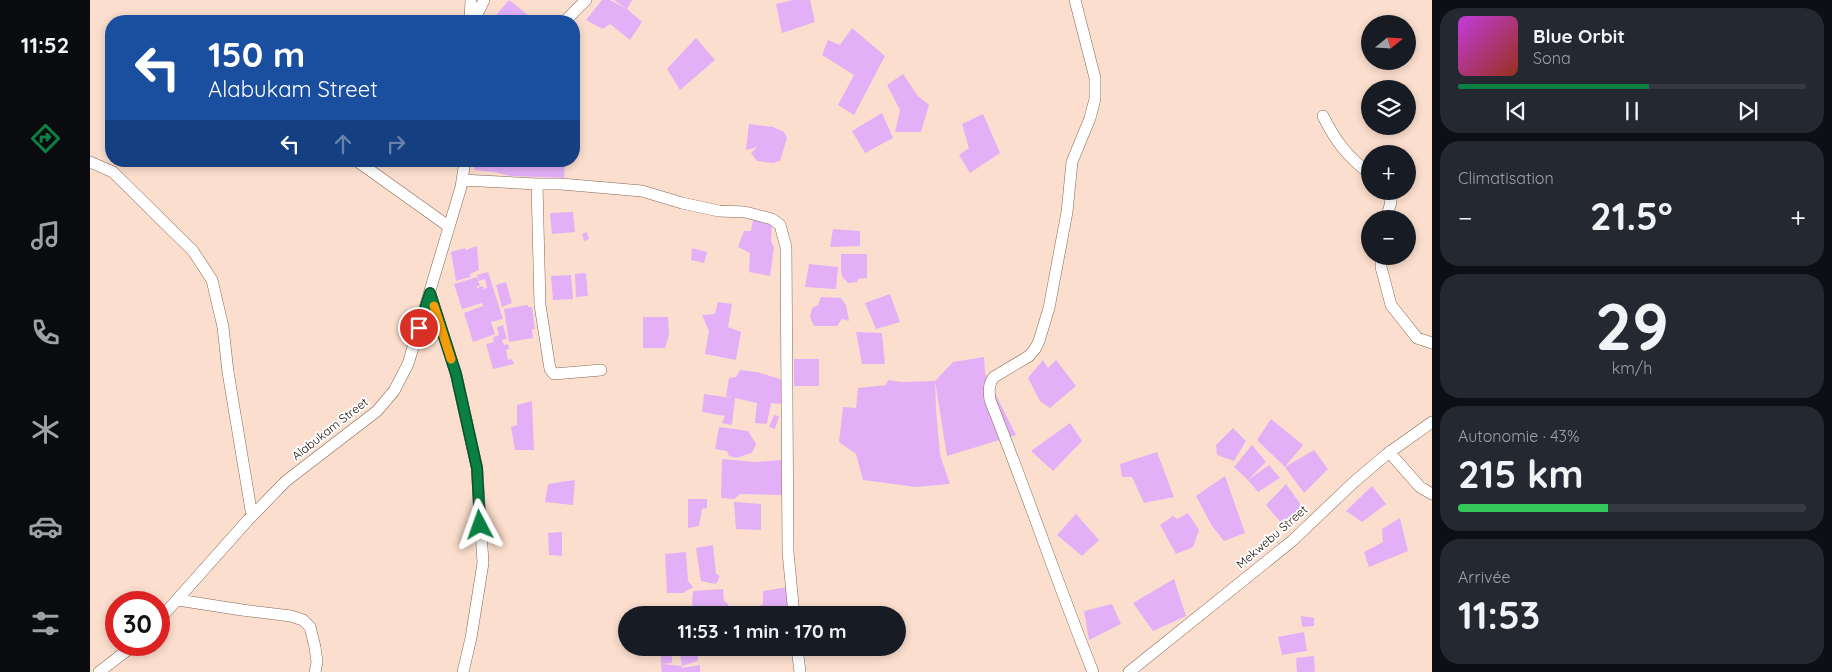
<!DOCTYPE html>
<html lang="fr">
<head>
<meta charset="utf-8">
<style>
  body { margin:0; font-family:Quicksand,sans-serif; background:#242831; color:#f1f3f6; height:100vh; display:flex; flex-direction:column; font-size:19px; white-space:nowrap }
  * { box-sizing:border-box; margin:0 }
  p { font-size:16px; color:#9ea1a6 }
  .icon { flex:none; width:28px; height:28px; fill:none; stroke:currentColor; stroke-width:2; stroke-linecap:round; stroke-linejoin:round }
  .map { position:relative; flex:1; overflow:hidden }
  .panel { display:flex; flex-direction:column; gap:8px; padding:8px; background:#0d0f14; width:400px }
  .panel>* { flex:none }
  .banner { position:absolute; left:15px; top:15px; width:475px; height:152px; border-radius:20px; box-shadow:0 2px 8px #0003; background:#1a4fa0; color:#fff; overflow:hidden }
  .needle { width:32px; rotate:72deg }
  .controls { position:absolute; left:1271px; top:15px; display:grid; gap:10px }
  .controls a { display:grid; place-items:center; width:55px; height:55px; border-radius:50%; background:#171b24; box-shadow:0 2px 8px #0003; font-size:25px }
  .speed { position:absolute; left:15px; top:591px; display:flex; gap:10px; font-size:25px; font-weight:700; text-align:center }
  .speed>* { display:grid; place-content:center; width:65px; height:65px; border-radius:50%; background:#171b24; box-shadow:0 2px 8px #0003; line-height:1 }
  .speed .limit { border:8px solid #d22; background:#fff; color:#111 }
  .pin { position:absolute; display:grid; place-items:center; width:42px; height:42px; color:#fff; margin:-21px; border:2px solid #fff; border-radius:50%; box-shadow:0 1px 5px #0007 }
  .me { position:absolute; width:55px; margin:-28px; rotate:356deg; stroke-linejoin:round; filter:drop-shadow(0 0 4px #0008) }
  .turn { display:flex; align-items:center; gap:18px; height:105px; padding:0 20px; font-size:22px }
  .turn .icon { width:65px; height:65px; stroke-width:2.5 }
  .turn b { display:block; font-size:35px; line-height:42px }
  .lanes { display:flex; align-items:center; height:48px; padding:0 20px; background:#0003; justify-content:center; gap:25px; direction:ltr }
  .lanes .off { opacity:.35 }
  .big { font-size:38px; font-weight:700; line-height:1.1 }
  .panel .tile { flex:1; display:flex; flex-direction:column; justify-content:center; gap:8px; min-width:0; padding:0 18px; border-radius:20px; background:#242831 }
  .panel .dial { align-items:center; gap:0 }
  .dial b { font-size:65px; line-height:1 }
  .song { display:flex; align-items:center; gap:15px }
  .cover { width:60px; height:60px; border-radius:8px; background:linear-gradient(135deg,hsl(290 70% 55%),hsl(10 70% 35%)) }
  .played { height:5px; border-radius:2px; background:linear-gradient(90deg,#0b8043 55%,#363941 55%) }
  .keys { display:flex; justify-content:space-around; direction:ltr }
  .heat { display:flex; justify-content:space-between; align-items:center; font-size:28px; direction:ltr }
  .charge { height:8px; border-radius:4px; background:linear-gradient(90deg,#34c759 43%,#363941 0) }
  .trip { position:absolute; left:528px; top:606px; width:288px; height:50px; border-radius:25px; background:#171b24; box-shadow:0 2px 8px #0003; font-weight:700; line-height:50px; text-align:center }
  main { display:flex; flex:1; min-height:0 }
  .tabs { display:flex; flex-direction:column; width:90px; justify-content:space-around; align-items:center; background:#090b0e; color:#9ea1a6 }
  .tabs .icon { width:35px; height:35px }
  .tabs .current { color:#0b8043 }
  .tabs b { font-size:22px; color:#f1f3f6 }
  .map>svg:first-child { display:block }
  .building { fill:#e3b0f7 }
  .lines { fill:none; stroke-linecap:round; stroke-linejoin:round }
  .minor-casing { stroke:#866754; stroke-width:12 }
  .minor { stroke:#fff; stroke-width:11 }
  .route-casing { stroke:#07532c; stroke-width:12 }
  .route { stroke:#0b8043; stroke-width:9 }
  .slow { stroke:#f59e0b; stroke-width:9 }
  .labels { text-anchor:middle; stroke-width:4; stroke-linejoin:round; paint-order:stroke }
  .street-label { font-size:12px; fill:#1a0e07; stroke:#fff }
</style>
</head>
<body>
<main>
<nav class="tabs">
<b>11:52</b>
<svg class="icon current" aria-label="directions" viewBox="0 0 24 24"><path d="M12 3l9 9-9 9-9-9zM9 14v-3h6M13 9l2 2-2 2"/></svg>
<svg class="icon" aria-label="music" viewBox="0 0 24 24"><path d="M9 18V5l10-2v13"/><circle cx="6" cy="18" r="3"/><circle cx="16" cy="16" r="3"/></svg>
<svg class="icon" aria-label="phone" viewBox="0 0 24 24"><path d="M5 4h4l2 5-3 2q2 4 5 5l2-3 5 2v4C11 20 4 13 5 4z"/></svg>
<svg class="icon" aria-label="climate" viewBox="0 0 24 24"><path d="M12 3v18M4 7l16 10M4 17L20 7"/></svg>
<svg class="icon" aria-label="car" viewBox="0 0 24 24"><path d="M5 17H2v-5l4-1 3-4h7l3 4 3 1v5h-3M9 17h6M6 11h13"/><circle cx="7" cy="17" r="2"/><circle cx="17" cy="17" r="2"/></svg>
<svg class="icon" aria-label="filters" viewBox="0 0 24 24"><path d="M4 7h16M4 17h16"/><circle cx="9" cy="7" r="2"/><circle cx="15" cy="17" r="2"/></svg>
</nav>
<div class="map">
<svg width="1342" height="672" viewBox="0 0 1342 672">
  <rect width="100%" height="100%" fill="#fbdecd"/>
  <path class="building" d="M419 0 442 18 440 21 402 20Z
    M512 0H520L537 9 552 22 540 40 520 24 513 29 496 20Z
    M524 0H542L537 9Z
    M703 0H720L725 22 692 33 686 4Z
    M762 28 795 56 764 115 748 105 764 75 732 55 738 40 750 45Z
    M606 38 625 60 590 90 577 69Z
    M813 74 828 96 839 105 831 132H805L810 110 797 85Z
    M792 113 803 138 775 153 762 131Z
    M893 114 910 153 880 173 869 155 879 148 872 124Z
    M659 124 683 127 694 132 697 138 690 161 682 163 667 161 661 153 667 147 656 150Z
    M386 161H475L474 178 421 176 404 172 384 170Z
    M483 212 485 232 462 234 460 213Z
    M664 215 682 218 681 242 684 247 680 276 659 272 660 253 648 247 654 231H661Z
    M743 229 770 231V246L740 247Z
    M497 232 499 239 494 241 492 234Z
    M387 246 389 270 380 274V277L366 281 361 252 375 248 376 250Z
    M602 248 617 252 614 263 601 260Z
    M751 254H777V278L768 279 767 282 758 283 752 276 751 270Z
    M719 264 748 267 746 289 715 287Z
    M398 272 413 319 401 322 405 334 383 342 374 313 393 306 392 303 372 309 364 284 387 277 390 286H387V288L393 286 394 289 397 288 395 279 389 281 387 275Z
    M496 273 498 296 486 297 485 274Z
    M481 275 483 299 463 300 461 276Z
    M416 282 422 303 412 307 406 285Z
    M800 294 810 322 786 329 775 303Z
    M731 297 751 298 756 305 759 321 752 319 747 326H724L720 317 722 308 728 305Z
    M628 302 642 304 638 327 651 332 646 360 615 354 619 331 612 315 625 314Z
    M438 305V307H442L445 329H442L443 338 419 342 414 309Z
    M553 317H578L579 335 575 348H553Z
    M413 325 417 339 412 340 414 345 418 344 419 349 416 350 418 360 422 359 424 364 403 369 396 344 404 342 403 337 409 335 407 327Z
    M766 332 792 333 795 364H772Z
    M894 357 895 373 926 435 857 456 845 381 863 362Z
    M704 359H729V386H704Z
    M953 360 958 368 966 360 986 386 960 408 950 401 938 378Z
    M650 370 667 372 696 381 692 404 681 403 677 424 665 423 667 403 645 398 642 425 632 423 635 416 612 412 614 394 642 398 636 396 639 378 646 377Z
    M798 380 811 382 845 381 846 409 850 455 860 484 826 487 773 480 766 454 749 442 753 407 766 408 768 388 796 385Z
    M442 401 444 450H425L421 427 427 425V405Z
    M684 415 689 416 685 429 679 427Z
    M1181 419 1213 445 1195 467 1224 450 1238 469 1214 493 1195 467 1167 440Z
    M980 423 992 441 963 471 941 451Z
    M629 427 658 431 666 444 662 453 646 458 639 456 637 451 625 449Z
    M1143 428 1156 441 1144 461 1127 455 1126 445Z
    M1162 445 1176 462 1158 480 1144 467Z
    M1067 452 1084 497 1054 503 1042 477H1032L1030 464Z
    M632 459 666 462 691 460 692 495 650 494 644 499 631 498Z
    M1179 465 1190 478 1168 492 1158 480Z
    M1135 476 1155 533 1134 541 1122 526 1106 496Z
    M485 480 483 505 455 502 458 484Z
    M1196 484 1214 509 1193 525 1176 505Z
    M1282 486 1296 504 1272 522 1256 511Z
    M598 499H617V508L612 509 609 526 598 528Z
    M644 502 671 504V530L646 529Z
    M1098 513 1109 530 1103 547 1086 554 1070 525 1083 516 1087 519Z
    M986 514 1009 540 992 556 967 535Z
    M1310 518 1318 551 1279 567 1274 552 1293 542 1292 529Z
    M472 532V556L459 555 458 533Z
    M623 545 626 574 630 576 626 584 611 581 606 548Z
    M596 552 598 581 603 587 593 593H577L575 554Z
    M1084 579 1096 616 1063 631 1043 603Z
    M699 587 701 615H671L669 606 673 604V591Z
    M633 589 634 601 638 604V615H605L602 603 603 591Z
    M1022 604 1031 624 999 640 994 611Z
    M1211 616 1224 618V626L1212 627Z
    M1214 632 1217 651 1192 655 1188 637Z
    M571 648H582V663L571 664 592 666 591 668 610 665V672H572L571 664Z
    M589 648H608V661L592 666Z
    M1224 656 1225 672H1207L1206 658Z"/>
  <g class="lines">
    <defs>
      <path id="minor" d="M985 0 1005 78V99L1000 118 982 162 977 212 959 308 949 341 945 349 939 356 904 377C898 384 899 392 900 400 936 490 967 582 1003 672
        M380 21 381 0
        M384 21 394 0
        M475 21 496 0
        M1233 116C1246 142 1257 156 1280 174
        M267 161 358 226
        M0 162 23 172 103 251 122 280 133 327 138 372 162 516
        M372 180 447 184H471L552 191 592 203 629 211 655 212 682 219 690 225 696 247 698 552 704 615
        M447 184 450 305 460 369 464 374 511 370
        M1296 219 1301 202 1298 191
        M1291 256V267L1301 305 1327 338 1342 343
        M340 293 366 374 387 468 393 563 381 638 373 672
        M1299 452 1330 487 1342 494
        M88 600 152 610 201 616 213 620 220 627 225 647 227 662 225 672
        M69 620 158 520 196 481 287 411 304 391 318 364 371 187 375 161
        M707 648 710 672
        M9 672 44 645
        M1039 672 1202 541 1264 482 1297 454 1342 422"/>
    </defs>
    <use href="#minor" class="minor-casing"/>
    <use href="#minor" class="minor"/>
  </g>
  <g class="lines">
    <defs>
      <path id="route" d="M329 328 340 293 366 374 387 468 390 525"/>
    </defs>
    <use href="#route" class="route-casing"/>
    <use href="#route" class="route"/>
    <path class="slow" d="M344 306 361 359"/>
  </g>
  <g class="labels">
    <g class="street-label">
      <text transform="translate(240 429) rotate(-38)" y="4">Alabukam Street</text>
      <text transform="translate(1182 537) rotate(-41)" y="4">Mekwebu Street</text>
    </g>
  </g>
</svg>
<div class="controls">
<a><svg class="needle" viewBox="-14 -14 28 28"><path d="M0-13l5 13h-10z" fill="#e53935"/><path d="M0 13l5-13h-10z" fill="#9ea1a6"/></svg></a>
<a><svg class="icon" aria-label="layers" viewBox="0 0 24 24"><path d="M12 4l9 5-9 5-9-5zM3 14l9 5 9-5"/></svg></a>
<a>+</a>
<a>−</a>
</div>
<div class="speed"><div class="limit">30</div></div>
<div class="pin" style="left:329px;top:328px;background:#d93025"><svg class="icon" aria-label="arrive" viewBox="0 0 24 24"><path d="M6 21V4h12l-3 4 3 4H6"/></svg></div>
<svg class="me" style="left:390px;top:525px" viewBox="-20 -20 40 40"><path d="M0-17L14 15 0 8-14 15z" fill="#0b8043" stroke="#fff" stroke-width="4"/></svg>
<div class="trip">11:53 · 1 min · 170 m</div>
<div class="banner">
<div class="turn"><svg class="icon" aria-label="left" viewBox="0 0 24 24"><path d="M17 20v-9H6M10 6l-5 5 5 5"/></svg><div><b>150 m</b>Alabukam Street</div></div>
<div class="lanes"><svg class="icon" aria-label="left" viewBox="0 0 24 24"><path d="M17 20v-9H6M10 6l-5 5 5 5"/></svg><svg class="icon off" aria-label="ahead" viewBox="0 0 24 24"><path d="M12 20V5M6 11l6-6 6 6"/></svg><svg class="icon off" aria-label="right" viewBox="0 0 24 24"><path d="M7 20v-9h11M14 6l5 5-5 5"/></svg></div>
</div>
</div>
<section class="panel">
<div class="tile">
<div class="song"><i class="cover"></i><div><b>Blue Orbit</b><p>Sona</p></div></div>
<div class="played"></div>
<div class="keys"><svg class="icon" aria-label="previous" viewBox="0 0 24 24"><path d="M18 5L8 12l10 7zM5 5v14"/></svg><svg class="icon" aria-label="pause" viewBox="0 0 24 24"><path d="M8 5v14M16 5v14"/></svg><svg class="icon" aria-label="next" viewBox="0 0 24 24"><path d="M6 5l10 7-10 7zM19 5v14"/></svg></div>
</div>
<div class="tile"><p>Climatisation</p>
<div class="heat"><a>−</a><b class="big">21.5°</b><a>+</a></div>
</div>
<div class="tile dial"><b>29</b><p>km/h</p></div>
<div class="tile"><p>Autonomie · 43%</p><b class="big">215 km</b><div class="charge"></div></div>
<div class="tile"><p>Arrivée</p><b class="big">11:53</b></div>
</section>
</main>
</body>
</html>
